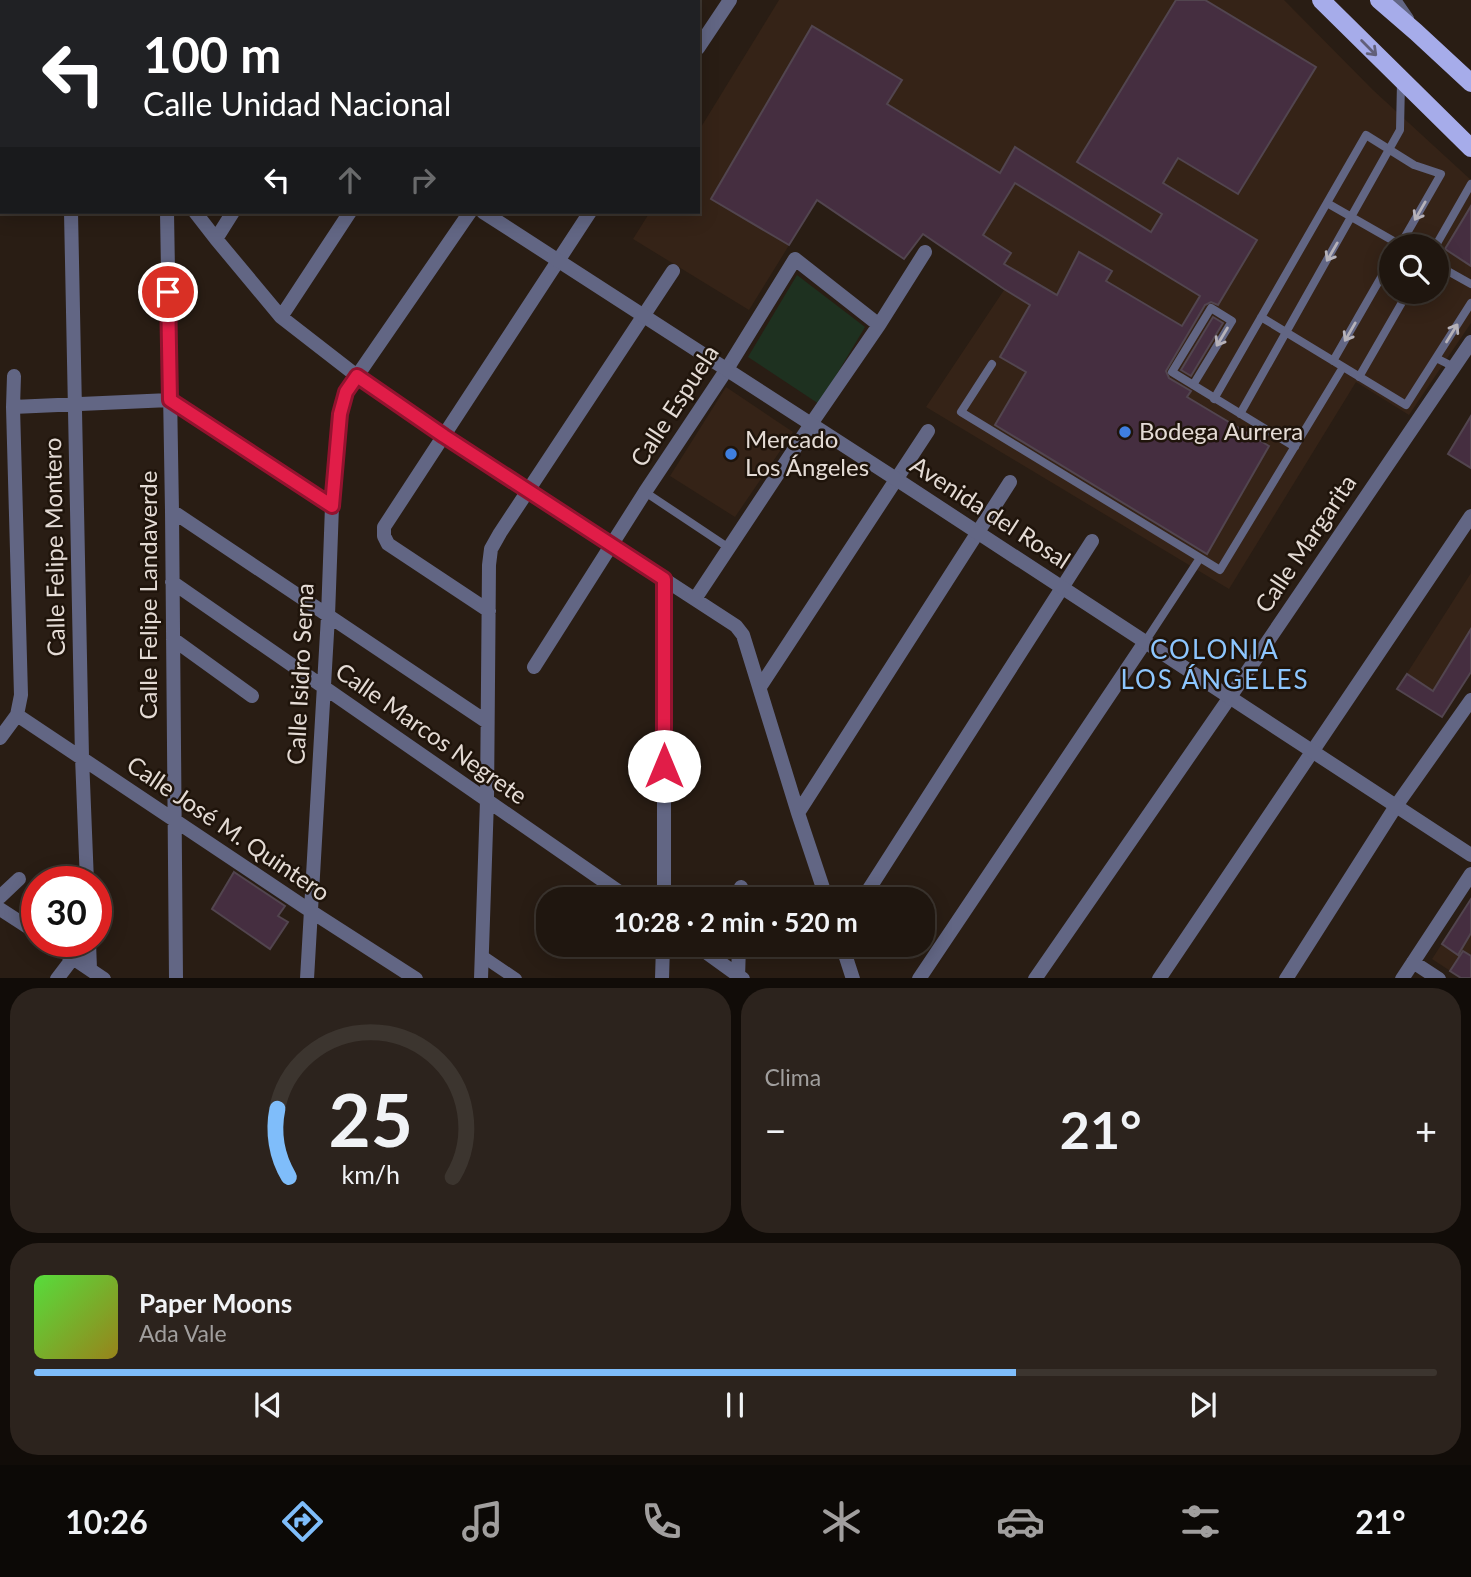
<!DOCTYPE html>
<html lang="es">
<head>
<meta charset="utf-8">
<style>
  body { margin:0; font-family:Lato,sans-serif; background:#2c231d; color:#f1f3f6; height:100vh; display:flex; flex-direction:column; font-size:26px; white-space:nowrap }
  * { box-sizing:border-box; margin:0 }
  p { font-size:23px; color:#a19f9e }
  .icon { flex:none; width:38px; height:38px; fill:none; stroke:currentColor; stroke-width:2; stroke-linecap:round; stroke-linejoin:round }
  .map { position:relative; height:978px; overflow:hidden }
  .details { display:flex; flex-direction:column; gap:10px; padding:10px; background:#110c08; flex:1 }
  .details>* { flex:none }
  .hud { position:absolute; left:0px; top:0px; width:700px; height:214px; box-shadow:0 4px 18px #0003,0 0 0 2px #3c352f; background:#202124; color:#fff; overflow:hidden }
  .tools { position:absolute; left:1379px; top:234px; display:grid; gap:14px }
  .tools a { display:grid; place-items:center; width:70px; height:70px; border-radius:50%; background:#1f160f; box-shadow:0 4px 18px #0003,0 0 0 2px #3c352f; font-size:35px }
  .speed { position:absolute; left:21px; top:866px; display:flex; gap:14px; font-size:35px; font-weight:700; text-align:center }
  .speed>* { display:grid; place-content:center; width:91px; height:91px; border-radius:50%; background:#1f160f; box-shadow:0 4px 18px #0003,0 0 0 2px #3c352f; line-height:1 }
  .speed .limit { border:10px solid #d22; background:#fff; color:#111 }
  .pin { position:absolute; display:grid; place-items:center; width:60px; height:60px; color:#fff; margin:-30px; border:4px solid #fff; border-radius:50%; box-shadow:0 2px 7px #0007 }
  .me { position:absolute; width:77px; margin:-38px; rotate:0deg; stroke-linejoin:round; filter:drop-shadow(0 0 5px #0008) }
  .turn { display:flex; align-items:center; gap:24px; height:147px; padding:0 28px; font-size:32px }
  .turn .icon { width:91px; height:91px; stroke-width:2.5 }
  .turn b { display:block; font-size:49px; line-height:60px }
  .lanes { display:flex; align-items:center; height:66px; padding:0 28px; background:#0003; justify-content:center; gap:35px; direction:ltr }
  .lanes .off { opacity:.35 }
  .big { font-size:52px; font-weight:700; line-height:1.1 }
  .details .tile { flex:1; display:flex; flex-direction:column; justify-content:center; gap:10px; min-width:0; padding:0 24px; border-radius:28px; background:#2c231d }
  .details .dial { align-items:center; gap:0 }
  .dial svg { height:182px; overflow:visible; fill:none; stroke:#3c352f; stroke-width:7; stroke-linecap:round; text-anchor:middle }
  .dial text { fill:#f1f3f6; stroke:none }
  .song { display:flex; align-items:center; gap:21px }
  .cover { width:84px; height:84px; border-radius:10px; background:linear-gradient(135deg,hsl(110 70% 55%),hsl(50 70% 35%)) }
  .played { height:7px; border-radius:4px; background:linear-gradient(90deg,#7fbdfa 70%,#3c352f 70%) }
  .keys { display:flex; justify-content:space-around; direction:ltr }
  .heat { display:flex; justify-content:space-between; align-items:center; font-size:38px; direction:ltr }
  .details .tiles { flex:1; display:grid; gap:10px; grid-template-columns:1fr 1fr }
  .tile:last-child { grid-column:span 2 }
  .trip { position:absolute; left:536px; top:887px; width:399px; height:70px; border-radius:28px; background:#1f160f; box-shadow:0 4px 18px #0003,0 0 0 2px #3c352f; font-weight:700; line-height:70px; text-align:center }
  .dock { display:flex; height:112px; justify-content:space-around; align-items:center; background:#0c0906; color:#a19f9e }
  .dock .icon { width:49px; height:49px }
  .dock .on { color:#7fbdfa }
  .dock b { font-size:32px; color:#f1f3f6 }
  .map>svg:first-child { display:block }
  .built { fill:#352317; fill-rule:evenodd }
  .green { fill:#1e3120 }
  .building { fill:#452e40; stroke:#52454f; stroke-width:2; fill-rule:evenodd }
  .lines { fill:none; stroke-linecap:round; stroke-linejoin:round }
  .service { stroke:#626684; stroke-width:8 }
  .pedestrian { stroke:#626684; stroke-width:12 }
  .minor { stroke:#626684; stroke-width:14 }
  .tertiary { stroke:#626684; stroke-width:14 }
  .primary { stroke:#a6acea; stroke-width:18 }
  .oneway { stroke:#62607a }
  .oneway2 { stroke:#b6b2b9 }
  .route-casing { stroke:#92132f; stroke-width:18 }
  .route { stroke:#e11d48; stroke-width:12 }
  .shop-dot { fill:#3f7fe0; stroke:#1f140b; stroke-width:2.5 }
  .labels { text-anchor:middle; stroke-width:5; stroke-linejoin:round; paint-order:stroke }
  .street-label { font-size:24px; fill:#e4dbd5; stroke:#1f140b }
  .poi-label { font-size:24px; fill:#e4dbd5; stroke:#1f140b; text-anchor:start }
  .neighbourhood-label { font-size:26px; letter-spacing:2px; fill:#8dc6fe; stroke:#1f140b }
</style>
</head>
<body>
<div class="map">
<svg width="1471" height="979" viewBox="0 0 1471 979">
  <rect width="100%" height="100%" fill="#291d14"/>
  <path class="built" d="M779 0H1284L1373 90 1471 180V323L1409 415 1356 382 1229 589 926 407 1004 290 924 234 904 259 817 200 749 310 633 239 650 212H698V132ZM1391 247H1437V292H1391Z
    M726 387 793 432 735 517 670 476Z
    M1471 573V672L1442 717 1397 689Z
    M1471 899V978H1461L1432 959Z"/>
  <path class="green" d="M797 275 865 327 819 404 748 357Z"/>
  <path class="building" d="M1176 0H1205L1316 67 1238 194 1178 158 1163 183 1257 240 1218 305 1211 302 1205 305 1166 371 1169 378 1191 391 1187 397 1269 446 1207 554 995 425 1026 372 1000 357 1030 305 1004 289 923 234 904 259 817 200 789 245 711 199 812 26 902 80 887 104 1000 173 1015 147 1151 232 1162 214 1077 162ZM1015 183 1200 296 1182 326 1106 281 1112 271 1079 252 1057 295 1004 264 1011 253 983 235Z
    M1471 206V266L1445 249Z
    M1213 317 1223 323 1191 376 1181 370Z
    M1471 416V468L1448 454Z
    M1471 629V672L1442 717 1397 689 1407 674 1433 691Z
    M234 872 285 906 278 916 288 922 270 949 212 909Z
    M1471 899V933L1458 955 1442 944Z
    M1463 951 1471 956V978H1461L1450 971Z"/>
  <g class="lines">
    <path class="service" d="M1327 203 1404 247
      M1435 247 1471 184
      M1437 265 1471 284
      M1261 317 1406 405 1471 303
      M1436 358 1454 367
      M1333 361 1391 260
      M992 364 961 412 1220 570 1343 367
      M1359 377 1408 292
      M1193 385 1232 321 1211 308 1172 372 1295 447
      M1214 399 1366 135 1414 165 1441 174 1399 247
      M1240 414 1400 130 1401 82
      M645 492 729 548
      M1145 642 1200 558"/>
    <path class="pedestrian" d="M482 956 516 979"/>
    <path class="minor" d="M1394 0 1407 19
      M129 2 130 0
      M250 2 251 0
      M371 2 372 0
      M488 2 490 0
      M605 2 606 0
      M698 48 730 0
      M71 212 82 757 87 882
      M167 212 172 511 176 979
      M195 212 216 239 281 317 357 376 444 436 736 626 743 635 798 813 827 900
      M216 239 233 212
      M281 317 350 212
      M13 407 170 400 332 506
      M172 511 487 722
      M664 579V900
      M172 582 631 900
      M695 599 811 424 879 325 925 252
      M489 611 388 544 384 536V527L590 212
      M173 639 252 696
      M534 667 645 492 727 369 795 259 879 325
      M760 687 928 431
      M17 715 312 912 416 979
      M0 738 17 715 21 695 13 407 14 376
      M798 813 1010 482
      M0 897 19 879
      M740 900 741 887
      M862 900 1092 541
      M0 909 37 933
      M49 942 104 979
      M89 942 90 969
      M696 945 743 979
      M842 945 853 979
      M1413 962 1439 979
      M57 979 73 958
      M307 979 328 616 332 506 340 414 346 392 470 212
      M481 979 487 800 489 565 491 549 500 533 673 271
      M662 979 663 945
      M738 979 739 945
      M919 979 1145 642
      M1035 979 1230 697 1471 342
      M1159 979 1471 516
      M1286 979 1396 806 1471 700
      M1402 979 1471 874"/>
    <path class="tertiary" d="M236 0 237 2
      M483 212 896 479 1471 855"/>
    <path class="primary" d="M1321 0 1471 148
      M1379 0 1416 32 1471 83"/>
  </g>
  <defs><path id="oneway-shaft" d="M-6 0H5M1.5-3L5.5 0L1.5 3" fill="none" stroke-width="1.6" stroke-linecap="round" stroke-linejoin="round" transform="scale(1.75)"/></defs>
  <use class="oneway" href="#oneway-shaft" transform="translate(1369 48) rotate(45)"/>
  <g class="oneway2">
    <use href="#oneway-shaft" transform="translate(1420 211) rotate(120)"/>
    <use href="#oneway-shaft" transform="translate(1332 252) rotate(120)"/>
    <use href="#oneway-shaft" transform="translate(1350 332) rotate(120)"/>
    <use href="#oneway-shaft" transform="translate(1452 333) rotate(-58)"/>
    <use href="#oneway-shaft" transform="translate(1222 337) rotate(121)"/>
  </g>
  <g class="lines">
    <defs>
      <path id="route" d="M168 292 170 400 332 506 340 414 346 392 357 376 444 436 664 579V766"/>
    </defs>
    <use href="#route" class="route-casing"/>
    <use href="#route" class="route"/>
  </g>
  <g class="shop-dot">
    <circle cx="1125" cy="432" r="7"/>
    <circle cx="731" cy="454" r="7"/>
  </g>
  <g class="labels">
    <g class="street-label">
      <text transform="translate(675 406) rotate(-57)" y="8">Calle Espuela</text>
      <text transform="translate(990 513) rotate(33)" y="8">Avenida del Rosal</text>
      <text transform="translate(1306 544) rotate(-56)" y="8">Calle Margarita</text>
      <text transform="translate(55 547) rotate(-91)" y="8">Calle Felipe Montero</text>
      <text transform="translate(149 595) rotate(-90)" y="8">Calle Felipe Landaverde</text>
      <text transform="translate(301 674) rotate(-87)" y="8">Calle Isidro Serna</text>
      <text transform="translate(431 734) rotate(35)" y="8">Calle Marcos Negrete</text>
      <text transform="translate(228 829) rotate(34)" y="8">Calle José M. Quintero</text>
    </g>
    <g class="poi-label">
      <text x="1139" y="440">Bodega Aurrera</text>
      <text x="745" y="448">Mercado<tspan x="745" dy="28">Los Ángeles</tspan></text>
    </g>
    <g class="neighbourhood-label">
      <text x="1215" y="659">COLONIA<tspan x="1215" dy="30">LOS ÁNGELES</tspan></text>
    </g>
  </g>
</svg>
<div class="tools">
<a><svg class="icon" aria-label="search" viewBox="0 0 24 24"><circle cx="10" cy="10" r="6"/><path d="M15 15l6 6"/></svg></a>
</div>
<div class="speed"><div class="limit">30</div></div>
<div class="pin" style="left:168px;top:292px;background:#d93025"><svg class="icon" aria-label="arrive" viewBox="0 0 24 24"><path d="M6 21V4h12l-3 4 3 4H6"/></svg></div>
<svg class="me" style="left:664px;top:766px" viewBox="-20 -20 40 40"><circle r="19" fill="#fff"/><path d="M0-13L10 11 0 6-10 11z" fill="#e11d48"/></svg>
<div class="trip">10:28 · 2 min · 520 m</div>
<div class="hud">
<div class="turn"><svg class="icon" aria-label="left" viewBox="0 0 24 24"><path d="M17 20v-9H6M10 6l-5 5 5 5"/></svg><div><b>100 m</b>Calle Unidad Nacional</div></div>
<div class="lanes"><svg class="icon" aria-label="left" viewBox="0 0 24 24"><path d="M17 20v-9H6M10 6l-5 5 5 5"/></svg><svg class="icon off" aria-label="ahead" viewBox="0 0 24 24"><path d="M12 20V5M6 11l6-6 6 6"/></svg><svg class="icon off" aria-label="right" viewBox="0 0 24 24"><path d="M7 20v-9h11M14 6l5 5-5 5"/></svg></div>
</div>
</div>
<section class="details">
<div class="tiles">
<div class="tile dial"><svg viewBox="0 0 100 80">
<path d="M14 69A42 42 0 1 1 86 69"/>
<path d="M14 69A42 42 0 0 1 9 39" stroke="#7fbdfa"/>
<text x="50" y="56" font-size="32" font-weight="700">25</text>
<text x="50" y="72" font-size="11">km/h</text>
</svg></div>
<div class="tile"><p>Clima</p>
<div class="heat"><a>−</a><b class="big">21°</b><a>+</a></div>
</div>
<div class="tile">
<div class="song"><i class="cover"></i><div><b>Paper Moons</b><p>Ada Vale</p></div></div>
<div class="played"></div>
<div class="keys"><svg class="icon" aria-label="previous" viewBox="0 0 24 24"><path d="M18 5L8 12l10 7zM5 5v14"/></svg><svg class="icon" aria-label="pause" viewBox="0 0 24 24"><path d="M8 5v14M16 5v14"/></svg><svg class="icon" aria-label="next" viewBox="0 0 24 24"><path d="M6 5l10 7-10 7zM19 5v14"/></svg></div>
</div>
</div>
</section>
<nav class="dock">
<b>10:26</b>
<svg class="icon on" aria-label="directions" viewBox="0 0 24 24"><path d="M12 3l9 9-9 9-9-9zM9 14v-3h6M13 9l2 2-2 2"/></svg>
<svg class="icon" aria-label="music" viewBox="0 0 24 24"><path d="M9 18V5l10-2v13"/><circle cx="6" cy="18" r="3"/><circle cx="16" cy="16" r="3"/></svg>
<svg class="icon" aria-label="phone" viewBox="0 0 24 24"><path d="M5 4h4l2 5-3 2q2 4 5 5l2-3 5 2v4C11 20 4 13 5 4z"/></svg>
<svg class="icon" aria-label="climate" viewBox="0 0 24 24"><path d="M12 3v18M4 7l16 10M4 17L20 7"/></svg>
<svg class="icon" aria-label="car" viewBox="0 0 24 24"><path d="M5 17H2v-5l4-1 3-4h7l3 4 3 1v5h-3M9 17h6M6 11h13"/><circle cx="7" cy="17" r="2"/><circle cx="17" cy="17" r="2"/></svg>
<svg class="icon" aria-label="filters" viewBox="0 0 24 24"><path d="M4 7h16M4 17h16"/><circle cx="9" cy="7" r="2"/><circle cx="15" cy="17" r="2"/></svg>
<b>21°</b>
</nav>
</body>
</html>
